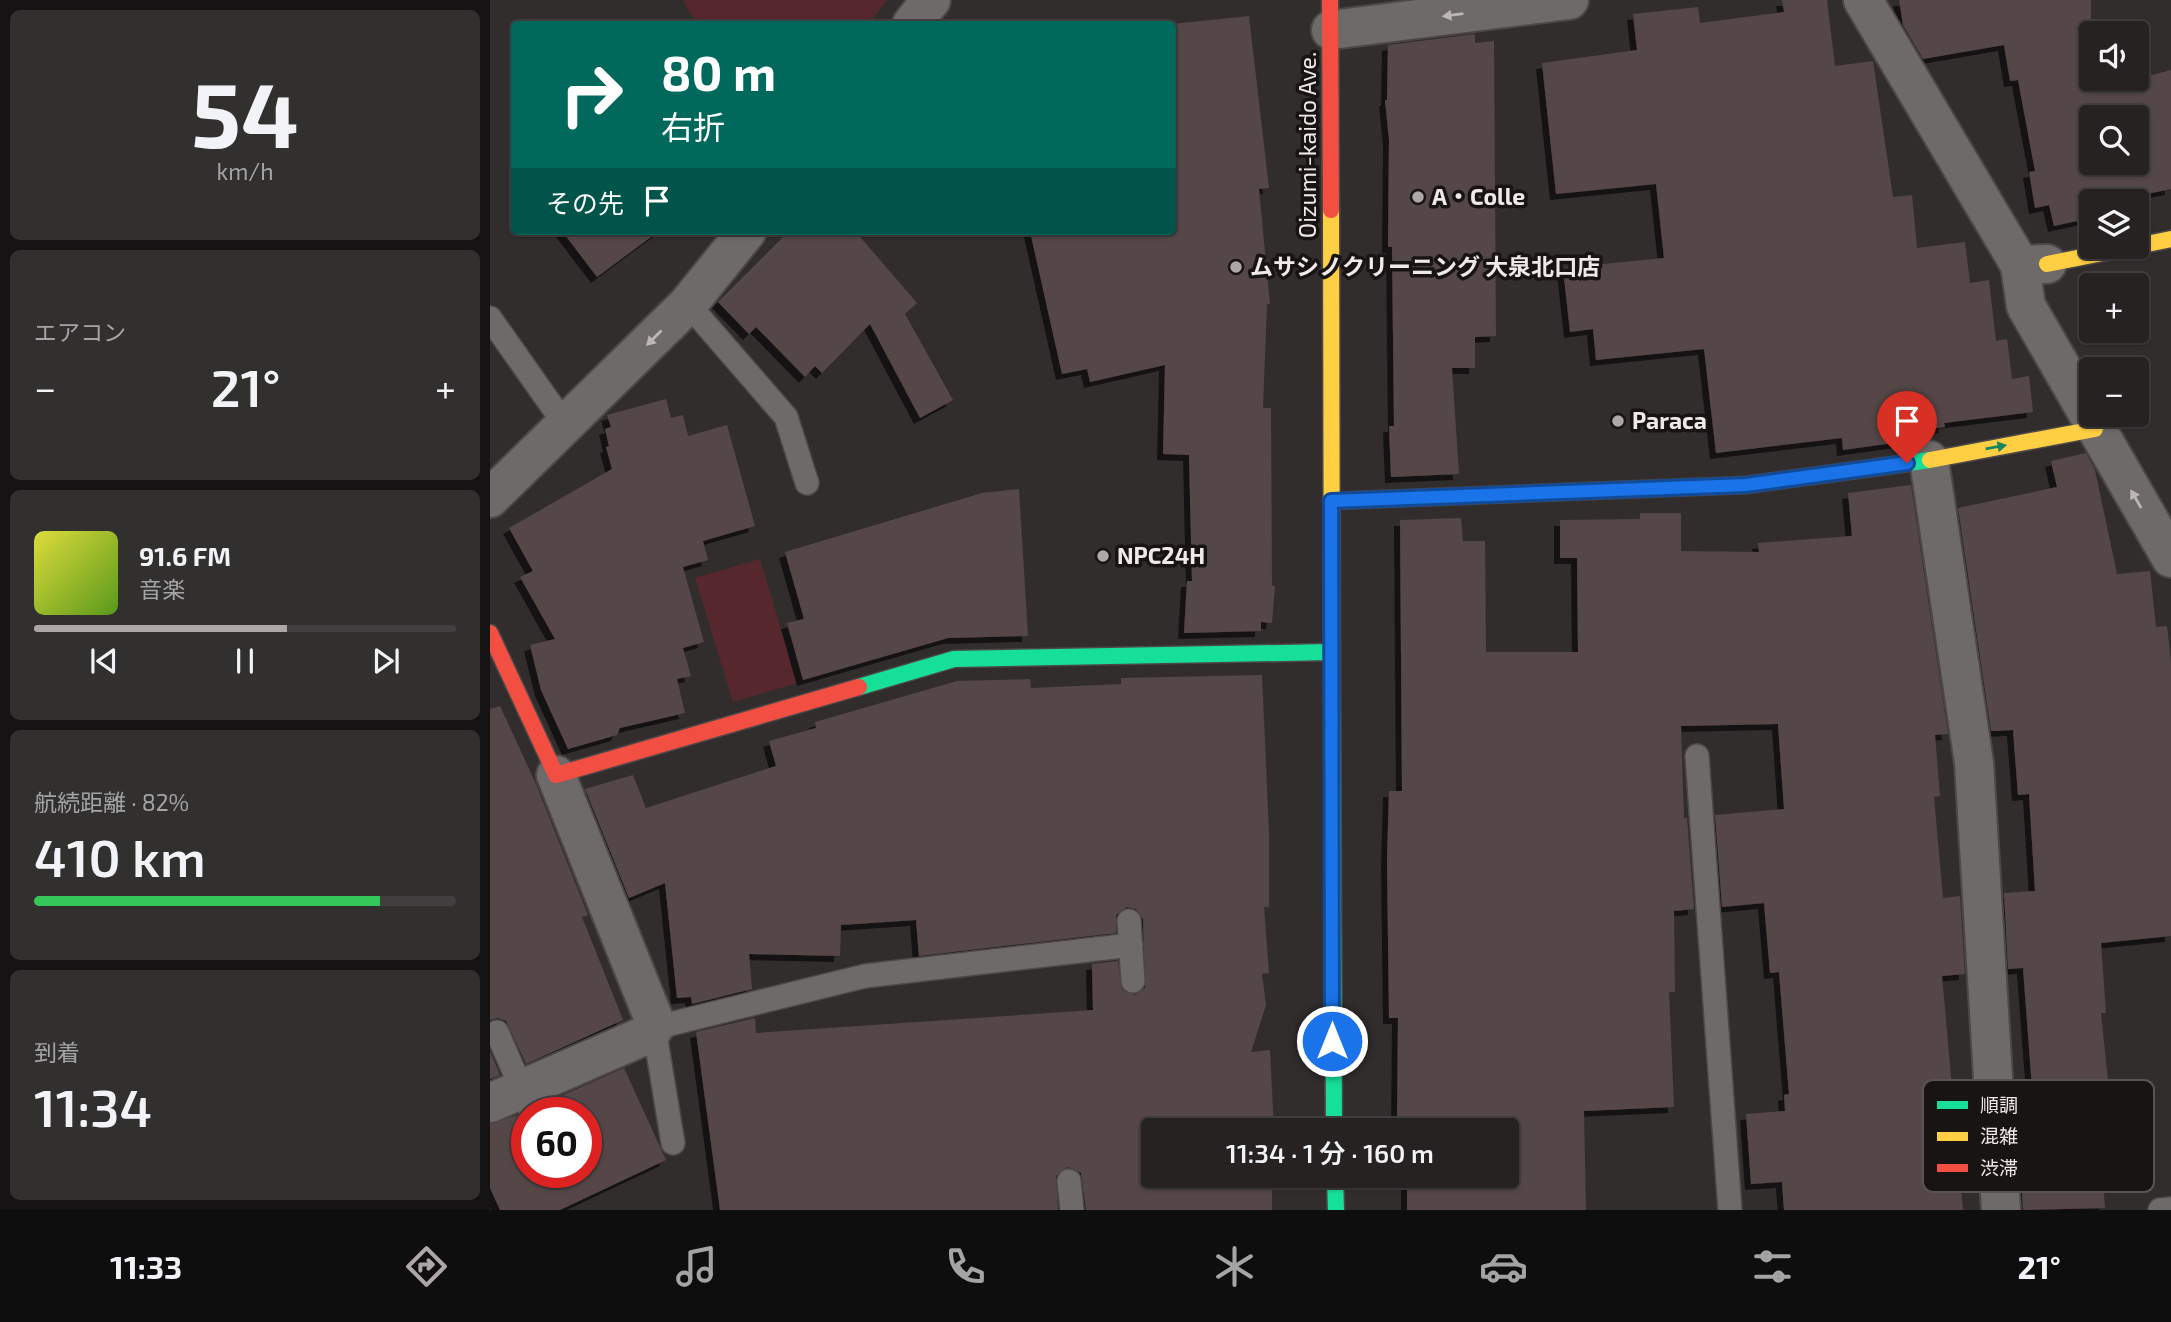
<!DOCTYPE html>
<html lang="ja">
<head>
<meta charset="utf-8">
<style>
  body { margin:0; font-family:"Exo 2","Noto Sans JP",sans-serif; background:#322f2f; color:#f1f3f6; height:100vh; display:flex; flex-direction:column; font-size:26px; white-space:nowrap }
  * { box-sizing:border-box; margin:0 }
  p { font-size:23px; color:#a4a4a5 }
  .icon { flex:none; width:38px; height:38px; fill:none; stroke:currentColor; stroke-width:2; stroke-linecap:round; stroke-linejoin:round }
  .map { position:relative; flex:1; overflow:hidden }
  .panel { display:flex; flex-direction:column; gap:10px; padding:10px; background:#151313; width:490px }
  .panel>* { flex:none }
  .top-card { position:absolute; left:21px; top:21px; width:665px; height:214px; border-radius:7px; box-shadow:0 2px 5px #0004,0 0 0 2px #423f40; background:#00695c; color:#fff; overflow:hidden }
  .tools { position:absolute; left:1589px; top:21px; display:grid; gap:14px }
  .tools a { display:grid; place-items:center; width:70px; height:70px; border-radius:7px; background:#262222; box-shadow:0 2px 5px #0004,0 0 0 2px #423f40; font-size:35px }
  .speed { position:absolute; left:21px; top:1097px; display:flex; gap:14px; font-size:35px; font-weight:700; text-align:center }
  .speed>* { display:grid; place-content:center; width:91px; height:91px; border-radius:50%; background:#262222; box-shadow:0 2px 5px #0004,0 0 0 2px #423f40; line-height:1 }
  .speed .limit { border:10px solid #d22; background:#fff; color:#111 }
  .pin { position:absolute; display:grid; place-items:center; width:60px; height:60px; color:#fff; margin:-72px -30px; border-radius:50% 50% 50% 0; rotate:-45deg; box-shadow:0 0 7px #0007 }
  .pin .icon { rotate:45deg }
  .me { position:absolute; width:77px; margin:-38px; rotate:0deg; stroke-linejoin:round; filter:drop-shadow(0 0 5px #0008) }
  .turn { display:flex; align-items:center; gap:24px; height:147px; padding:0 35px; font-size:32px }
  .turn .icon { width:91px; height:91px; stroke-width:2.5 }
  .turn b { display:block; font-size:49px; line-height:60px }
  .then { display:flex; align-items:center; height:66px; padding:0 35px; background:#0003; gap:14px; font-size:26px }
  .big { font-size:52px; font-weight:600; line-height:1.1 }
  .panel .widget { flex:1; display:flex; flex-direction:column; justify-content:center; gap:10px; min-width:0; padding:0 24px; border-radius:10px; background:#322f2f }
  .panel .dial { align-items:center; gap:0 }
  .dial b { font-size:91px; line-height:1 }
  .song { display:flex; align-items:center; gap:21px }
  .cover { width:84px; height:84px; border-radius:10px; background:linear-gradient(135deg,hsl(60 70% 55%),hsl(90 70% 35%)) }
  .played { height:7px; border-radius:4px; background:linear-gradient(90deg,#aea7a7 60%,#423f40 60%) }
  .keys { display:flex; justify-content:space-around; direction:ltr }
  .heat { display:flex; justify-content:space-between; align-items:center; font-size:38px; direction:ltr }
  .charge { height:10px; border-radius:5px; background:linear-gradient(90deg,#34c759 82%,#423f40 0) }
  .trip { position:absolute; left:651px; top:1118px; width:378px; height:70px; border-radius:7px; background:#262222; box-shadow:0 2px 5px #0004,0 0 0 2px #423f40; font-weight:600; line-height:70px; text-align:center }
  .dock { display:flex; height:112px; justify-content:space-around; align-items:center; background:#0f0e0e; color:#a4a4a5 }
  .dock .icon { width:49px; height:49px }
  .dock .current { color:#aea7a7 }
  .dock b { font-size:32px; color:#f1f3f6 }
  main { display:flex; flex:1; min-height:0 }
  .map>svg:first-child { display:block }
  .green { fill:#56282d }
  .building { fill:#554647; fill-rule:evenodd; filter:url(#shadow) }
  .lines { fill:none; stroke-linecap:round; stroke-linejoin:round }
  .lane-casing { stroke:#4d4848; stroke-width:26 }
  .street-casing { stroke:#4d4848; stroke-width:42 }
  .fast-casing { stroke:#4d4848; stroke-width:19 }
  .slow-casing { stroke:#4d4848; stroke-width:19 }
  .jam-casing { stroke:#4d4848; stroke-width:19 }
  .lane { stroke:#6e6a6a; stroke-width:23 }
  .street { stroke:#6e6a6a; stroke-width:38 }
  .fast { stroke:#16e098; stroke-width:16 }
  .slow { stroke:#ffcf43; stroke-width:16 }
  .jam { stroke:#f24e42; stroke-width:16 }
  .oneway { fill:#bcb6b6 }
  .oneway2 { fill:#17845d }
  .route-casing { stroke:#114b97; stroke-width:18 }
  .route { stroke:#1a73e8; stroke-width:12 }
  .poi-dot { fill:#aea7a7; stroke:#181414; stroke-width:2.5 }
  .labels { text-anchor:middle; stroke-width:7; stroke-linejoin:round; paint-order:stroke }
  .street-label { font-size:23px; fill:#f0e9e9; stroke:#181414 }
  .poi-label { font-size:23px; font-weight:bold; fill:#f0e9e9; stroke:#181414; text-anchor:start }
  .key { fill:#181414; stroke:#595454; stroke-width:2 }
  .key-label { font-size:19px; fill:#f0e9e9 }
</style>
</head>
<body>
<main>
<section class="panel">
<div class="widget dial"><b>54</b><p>km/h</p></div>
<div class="widget"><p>エアコン</p>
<div class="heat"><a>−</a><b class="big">21°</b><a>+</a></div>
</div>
<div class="widget">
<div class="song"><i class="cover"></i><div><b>91.6 FM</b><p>音楽</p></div></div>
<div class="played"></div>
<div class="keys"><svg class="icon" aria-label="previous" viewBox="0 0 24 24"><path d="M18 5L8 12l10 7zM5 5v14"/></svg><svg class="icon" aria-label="pause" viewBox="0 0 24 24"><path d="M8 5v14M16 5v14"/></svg><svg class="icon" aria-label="next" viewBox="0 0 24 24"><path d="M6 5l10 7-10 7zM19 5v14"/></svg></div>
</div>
<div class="widget"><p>航続距離 · 82%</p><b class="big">410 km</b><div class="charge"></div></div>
<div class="widget"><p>到着</p><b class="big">11:34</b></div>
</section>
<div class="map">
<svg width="1681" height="1210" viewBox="0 0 1681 1210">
  <defs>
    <filter id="shadow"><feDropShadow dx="-6" dy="6" stdDeviation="0" flood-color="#0009"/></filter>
  </defs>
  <rect width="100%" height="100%" fill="#322d2d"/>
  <path class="green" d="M193 0H397L378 24H207Z
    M270 559 307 683 243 702 205 578Z"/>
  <path class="building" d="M1292 0H1337L1345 66 1383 61 1403 197 1422 195 1427 248 1475 242 1480 283 1499 280 1506 341 1517 339 1522 379 1539 376 1543 412 1454 423 1455 427 1417 432 1418 441 1353 450 1352 438 1226 453 1214 349 1106 360 1103 329 1080 332 1073 268 1174 258 1166 184 1066 194 1052 63 1147 50 1143 14 1208 7 1210 23 1294 12Z
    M1409 0H1601V79H1647L1681 70V189L1623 201H1601V218L1564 226 1559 205 1545 208 1539 172 1545 171 1528 80 1520 81 1514 45 1433 59 1413 25ZM1601 117H1647V163H1601Z
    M759 16 779 188 769 189 780 304H777L773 408H781L782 586H785L782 623 771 622V631L694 633 697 581H702L699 455 673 454 675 365 600 382 597 369 572 374 540 231H682V24Z
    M985 34V43L1004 41 1006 336 985 337V368H962L969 474 901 477 899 426H904L902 247H898L899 140 895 100H897L898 45Z
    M72 231H169L107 277Z
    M299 231H365L427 303 415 314 463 400 430 418 380 324 332 373 325 366 315 377 266 327 259 334 228 302Z
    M176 399 181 418 193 415 198 436 237 425 265 526 213 541 218 560 193 567 214 642 193 648 201 676 187 679 195 713 130 728 127 735 78 749 51 690 40 645 65 639 30 577 43 571 19 528 122 469 116 447 119 446 115 429 121 427 117 415Z
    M1596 453 1605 470 1627 574 1660 571 1666 627 1677 626 1681 662V936L1611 943 1616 1013H1611L1620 1101H1624L1629 1181 1613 1182 1615 1208 1533 1210 1531 1178 1566 1176 1561 1099 1543 1101 1533 968 1518 969 1514 893 1545 891 1539 794 1528 795 1523 730 1501 731 1468 508 1567 487 1561 461Z
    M1421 485 1458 734 1445 735 1450 796 1444 797 1453 898 1470 896 1475 974 1452 976 1473 1210H1294L1292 1182 1261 1184 1256 1114 1295 1111 1294 1095 1299 1094 1289 972 1280 973 1274 903 1232 907 1225 815 1294 809 1288 724 1191 726 1194 818H1197L1204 909 1184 911 1185 992H1179L1184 1107 1094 1111 1096 1210H917V1176H1017V1130H916V1124H907L908 1018H899L897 861 899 791H912L910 520 971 518 973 541H995L996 652H1088L1087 558H1070V520L1150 519V513H1191V551L1269 552 1268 543 1362 536 1358 493Z
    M529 489 538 636 458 638 313 680 297 623 314 619 295 552 492 493Z
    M772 675 779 833V907H774L779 973 772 974 776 1005 761 1052 780 1050 784 1130H663V1176H782V1210H596L591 1173 578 1167 566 1176 568 1210H230L206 1032 265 1018 266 1033 603 1010 602 964 628 961 632 989 645 995 655 988 653 919 646 909 637 907 626 915V933L429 956 426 920 351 925 350 956 259 954 262 989 202 1004 201 997 187 998 175 883 139 898 95 789 143 775 156 808 286 766 279 741 326 728 325 722 467 681 540 679 541 688 631 684V678Z
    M10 706 46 784 98 915 92 917 133 1020 36 1064 16 1021 8 1018 0 1020V709Z
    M0 1051 10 1075 0 1079Z
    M134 1068 176 1160 70 1210H10L0 1188V1124L28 1115 37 1126V1172H96V1113H56L53 1104Z"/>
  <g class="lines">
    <defs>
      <path id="lane" d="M198 304 296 417 317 483
        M0 318 76 426
        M1207 756 1240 1210
        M639 921 643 981
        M7 1032 42 1113
        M183 1143 164 1028 375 976 641 945
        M579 1181 582 1210
        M1670 1210 1681 1209"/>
      <path id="street" d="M1373 0 1530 265 1557 264
        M422 24 441 0
        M841 30 1079 0
        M1530 265 1536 306 1681 558
        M1439 460 1484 763 1511 1210
        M0 498 198 304 257 231
        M0 1103 156 1035 164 1028 163 1017 66 775"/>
      <path id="fast" d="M841 501 1256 485 1440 460
        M842 682 844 1130
        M369 687 464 659 841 652
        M845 1176 846 1210"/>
      <path id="slow" d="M841 210 842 682
        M1647 246 1681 239
        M1557 264 1643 247
        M1440 460 1605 429"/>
      <path id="jam" d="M840 0 841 210
        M0 633 66 775 369 687"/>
    </defs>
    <use href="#lane" class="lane-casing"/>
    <use href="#street" class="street-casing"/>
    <use href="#fast" class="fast-casing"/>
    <use href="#slow" class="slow-casing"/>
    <use href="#jam" class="jam-casing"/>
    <use href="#lane" class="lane"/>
    <use href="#street" class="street"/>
    <use href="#fast" class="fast"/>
    <use href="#slow" class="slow"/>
    <use href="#jam" class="jam"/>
  </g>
  <defs><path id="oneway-solid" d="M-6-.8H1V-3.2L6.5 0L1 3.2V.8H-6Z" transform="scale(1.75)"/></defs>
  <g class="oneway">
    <use href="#oneway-solid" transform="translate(963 15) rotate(173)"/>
    <use href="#oneway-solid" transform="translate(164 338) rotate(135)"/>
    <use href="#oneway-solid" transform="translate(1646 499) rotate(-120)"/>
  </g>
  <use class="oneway2" href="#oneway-solid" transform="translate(1506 447) rotate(-10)"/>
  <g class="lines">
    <defs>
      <path id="route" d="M842 1041 841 501 1256 485 1417 463"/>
    </defs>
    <use href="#route" class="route-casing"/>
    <use href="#route" class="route"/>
  </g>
  <g class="poi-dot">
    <circle cx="928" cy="197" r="7"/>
    <circle cx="746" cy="267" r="7"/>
    <circle cx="1128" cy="421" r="7"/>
    <circle cx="613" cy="556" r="7"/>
  </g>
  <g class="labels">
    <g class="street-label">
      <text transform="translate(818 145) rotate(-90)" y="8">Oizumi-kaido Ave.</text>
    </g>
    <g class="poi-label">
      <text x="942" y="205">A・Colle</text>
      <text x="760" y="275">ムサシノクリーニング 大泉北口店</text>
      <text x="1142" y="429">Paraca</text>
      <text x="627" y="564">NPC24H</text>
    </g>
  </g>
  <rect x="1433" y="1080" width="231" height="112" rx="10" class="key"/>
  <rect x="1447" y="1101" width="31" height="8" fill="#16e098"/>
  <rect x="1447" y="1132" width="31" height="9" fill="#ffcf43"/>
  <rect x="1447" y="1164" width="31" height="8" fill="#f24e42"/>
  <g class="key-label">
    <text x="1490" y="1112">順調</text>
    <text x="1490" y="1143">混雑</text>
    <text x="1490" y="1175">渋滞</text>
  </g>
</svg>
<div class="tools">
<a><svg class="icon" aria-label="sound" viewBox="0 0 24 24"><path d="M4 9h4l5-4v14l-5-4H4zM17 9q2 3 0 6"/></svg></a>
<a><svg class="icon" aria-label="search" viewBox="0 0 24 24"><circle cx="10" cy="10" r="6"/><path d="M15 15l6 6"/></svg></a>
<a><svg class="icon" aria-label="layers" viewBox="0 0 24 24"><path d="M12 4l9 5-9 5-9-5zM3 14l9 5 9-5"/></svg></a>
<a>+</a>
<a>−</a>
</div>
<div class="speed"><div class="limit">60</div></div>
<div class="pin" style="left:1417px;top:463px;background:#d93025"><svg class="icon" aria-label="arrive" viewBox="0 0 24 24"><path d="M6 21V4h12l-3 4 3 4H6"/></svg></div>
<svg class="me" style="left:842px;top:1041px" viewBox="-20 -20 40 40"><circle r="17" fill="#1a73e8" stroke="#fff" stroke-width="3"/><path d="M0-11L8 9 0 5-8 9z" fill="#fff"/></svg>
<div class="trip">11:34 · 1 分 · 160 m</div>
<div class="top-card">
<div class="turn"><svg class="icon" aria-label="right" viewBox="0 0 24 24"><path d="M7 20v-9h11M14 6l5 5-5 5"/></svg><div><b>80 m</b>右折</div></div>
<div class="then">その先<svg class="icon" aria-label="arrive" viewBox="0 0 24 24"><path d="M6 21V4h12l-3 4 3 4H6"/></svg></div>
</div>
</div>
</main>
<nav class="dock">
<b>11:33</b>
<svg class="icon current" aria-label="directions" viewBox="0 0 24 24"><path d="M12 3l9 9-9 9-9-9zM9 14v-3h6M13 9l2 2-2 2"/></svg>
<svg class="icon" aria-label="music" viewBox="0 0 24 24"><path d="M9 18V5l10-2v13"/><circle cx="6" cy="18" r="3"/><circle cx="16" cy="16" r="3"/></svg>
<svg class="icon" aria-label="phone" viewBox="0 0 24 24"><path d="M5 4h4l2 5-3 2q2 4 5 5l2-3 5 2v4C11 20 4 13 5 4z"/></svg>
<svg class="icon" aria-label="climate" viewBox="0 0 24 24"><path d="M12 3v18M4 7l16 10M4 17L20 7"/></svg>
<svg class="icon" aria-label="car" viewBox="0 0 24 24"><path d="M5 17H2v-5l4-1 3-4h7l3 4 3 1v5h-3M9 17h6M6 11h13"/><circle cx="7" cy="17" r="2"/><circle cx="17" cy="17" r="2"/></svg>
<svg class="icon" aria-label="filters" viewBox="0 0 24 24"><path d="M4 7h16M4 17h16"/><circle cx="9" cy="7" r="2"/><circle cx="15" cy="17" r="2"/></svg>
<b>21°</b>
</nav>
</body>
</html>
